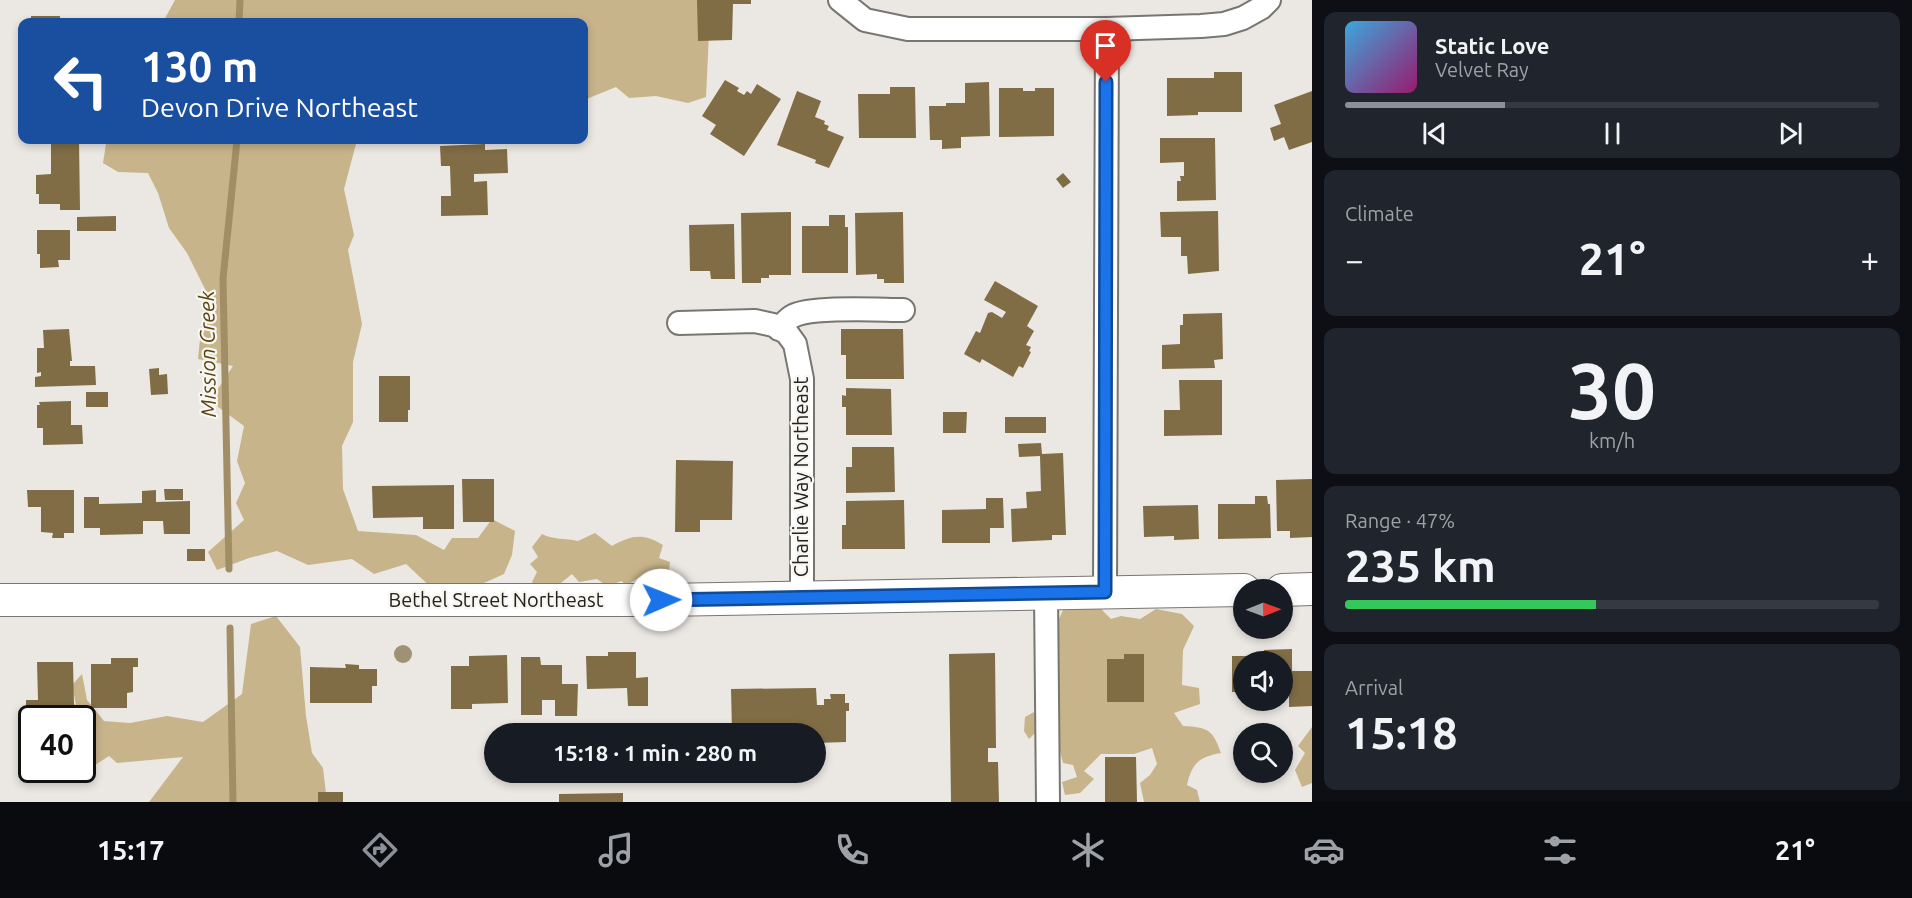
<!DOCTYPE html>
<html lang="en">
<head>
<meta charset="utf-8">
<style>
  body { margin:0; font-family:Ubuntu,sans-serif; background:#20242c; color:#f1f3f6; height:100vh; display:flex; flex-direction:column; font-size:22px; white-space:nowrap }
  * { box-sizing:border-box; margin:0 }
  p { font-size:20px; color:#9ea1a6 }
  .icon { flex:none; width:33px; height:33px; fill:none; stroke:currentColor; stroke-width:2; stroke-linecap:round; stroke-linejoin:round }
  .map { position:relative; flex:1; overflow:hidden }
  .side { display:flex; flex-direction:column; gap:12px; padding:12px; background:#0d0f14; width:600px }
  .side>* { flex:none }
  .hud { position:absolute; left:18px; top:18px; width:570px; height:126px; border-radius:12px; box-shadow:0 3px 9px #0003; background:#1a4fa0; color:#fff; overflow:hidden }
  .needle { width:39px; rotate:89deg }
  .controls { position:absolute; left:1233px; top:579px; display:grid; gap:12px }
  .controls a { display:grid; place-items:center; width:60px; height:60px; border-radius:50%; background:#171b24; box-shadow:0 3px 9px #0003; font-size:30px }
  .speed { position:absolute; left:18px; top:705px; display:flex; gap:12px; font-size:30px; font-weight:700; text-align:center }
  .speed>* { display:grid; place-content:center; width:78px; height:78px; border-radius:50%; background:#171b24; box-shadow:0 3px 9px #0003; line-height:1 }
  .speed .limit { border:3px solid #111; border-radius:9px; background:#fff; color:#111 }
  .pin { position:absolute; display:grid; place-items:center; width:51px; height:51px; color:#fff; margin:-62px -26px; border-radius:50% 50% 50% 0; rotate:-45deg; box-shadow:0 0 6px #0007 }
  .pin .icon { rotate:45deg }
  .me { position:absolute; width:66px; margin:-33px; rotate:89deg; stroke-linejoin:round; filter:drop-shadow(0 0 4px #0008) }
  .turn { display:flex; align-items:center; gap:21px; height:126px; padding:0 24px; font-size:27px }
  .turn .icon { width:78px; height:78px; stroke-width:2.5 }
  .turn b { display:block; font-size:42px; line-height:51px }
  .big { font-size:45px; font-weight:700; line-height:1.1 }
  .side .card { flex:1; display:flex; flex-direction:column; justify-content:center; gap:9px; min-width:0; padding:0 21px; border-radius:12px; background:#20242c }
  .side .dial { align-items:center; gap:0 }
  .dial b { font-size:78px; line-height:1 }
  .song { display:flex; align-items:center; gap:18px }
  .cover { width:72px; height:72px; border-radius:9px; background:linear-gradient(135deg,hsl(200 70% 55%),hsl(320 70% 35%)) }
  .played { height:6px; border-radius:3px; background:linear-gradient(90deg,#8c9099 30%,#363941 30%) }
  .keys { display:flex; justify-content:space-around; direction:ltr }
  .heat { display:flex; justify-content:space-between; align-items:center; font-size:33px; direction:ltr }
  .charge { height:9px; border-radius:4px; background:linear-gradient(90deg,#34c759 47%,#363941 0) }
  .trip { position:absolute; left:484px; top:723px; width:342px; height:60px; border-radius:30px; background:#171b24; box-shadow:0 3px 9px #0003; font-weight:700; line-height:60px; text-align:center }
  .menu { display:flex; height:96px; justify-content:space-around; align-items:center; background:#090b0e; color:#9ea1a6 }
  .menu .icon { width:42px; height:42px }
  .menu .current { color:#8c9099 }
  .menu b { font-size:27px; color:#f1f3f6 }
  main { display:flex; flex:1; min-height:0 }
  .map>svg:first-child { display:block }
  .forest { fill:#c8b48b }
  .lines { fill:none; stroke-linecap:round; stroke-linejoin:round }
  .stream { stroke:#a28e66; stroke-width:7 }
  .building { fill:#806d46 }
  .street-casing { stroke:#787671; stroke-width:26 }
  .secondary-casing { stroke:#787671; stroke-width:34 }
  .street { stroke:#fff; stroke-width:22 }
  .secondary { stroke:#fff; stroke-width:32 }
  .tree { fill:#9f9274 }
  .route-casing { stroke:#114b97; stroke-width:15 }
  .route { stroke:#1a73e8; stroke-width:10 }
  .labels { text-anchor:middle; stroke-width:4.5; stroke-linejoin:round; paint-order:stroke }
  .street-label { font-size:20px; fill:#232220; stroke:#f8f6f0 }
  .water-label { font-size:21px; font-style:italic; fill:#594310; stroke:#f8f6f0 }
</style>
</head>
<body>
<main>
<div class="map">
<svg width="1312" height="802" viewBox="0 0 1312 802">
  <rect width="100%" height="100%" fill="#ebe8e3"/>
  <path class="forest" d="M175 0H705L709 33 706 97 688 103 656 96 629 98 616 87 584 100V22H163Z
    M115 140H159L165 143 168 140H370L356 144 344 189 354 235 348 250 362 324 353 362V422L342 446 343 489 358 531 416 535 444 550 452 538H478L492 519 515 531 512 555 504 574 473 588 434 590 406 564 374 574 352 559 308 565 277 551 249 558 217 570 208 552 244 520 236 503 245 483 237 461 244 426 210 401 233 366 198 359 205 289 187 253 169 228 158 193 148 173 118 172 103 163 106 144Z
    M595 533 612 546C632 535 643 533 663 545L659 558 670 562 669 571 647 582 640 577 625 586 622 581 607 586 597 579 579 582 572 574 556 587 546 583 537 588 532 582 537 572 530 564 538 557 532 547 542 534C554 540 565 538 578 541Z
    M1098 602 1103 611 1111 619 1121 616 1140 619 1156 609 1182 614 1194 626 1183 650 1182 685 1199 688 1200 704 1174 713 1183 726C1208 727 1213 730 1221 753 1199 757 1192 763 1187 785L1197 790 1200 802H1144L1140 783 1150 775 1157 764 1152 748 1134 754H1101L1084 771 1094 779 1080 793 1065 795 1062 782 1077 777 1073 765 1063 763 1060 751 1054 753 1037 731 1029 739 1024 731 1025 717 1034 712 1041 727 1052 635 1063 610H1077L1084 603Z
    M276 616 300 647 306 716 312 753 323 768 327 802H149L183 757 117 763 109 756 92 767 54 779 44 770H82V718H50L66 699 76 705 72 685 82 674 87 700 104 721 130 723 167 716 203 722 242 694 251 624Z
    M1312 727V783L1302 787 1295 770 1305 753 1298 746Z"/>
  <g class="lines">
    <path class="stream" d="M239 22 240 0
      M229 569 223 279 237 140
      M230 628 233 802"/>
  </g>
  <path class="building" d="M697 0H751V4H733L732 40 698 41Z
    M31 16H60V22H31Z
    M1214 72H1242V112H1198V115L1167 116V78H1214Z
    M725 80 739 88 737 91 744 95 747 91 751 94 757 84 781 99 744 156 710 134 716 125 702 116Z
    M989 82 990 136 961 137V148L942 149V140H930L929 106H946V103H965V83Z
    M890 87H915L916 138H859L858 94H890Z
    M999 88H1023V91H1035V88H1054V136L999 137Z
    M797 91 821 101 815 117 825 121 824 124 829 126 827 130 844 137 829 168 815 163 816 160 777 145Z
    M1312 91V142L1289 150 1284 137 1274 141 1270 128 1281 124 1274 105Z
    M1160 138H1215L1216 200 1177 201V181H1181L1180 176H1184V162L1160 163Z
    M51 140H79L80 210H60V204H39V194H36V175L51 174Z
    M485 144V150L507 149 508 173 474 174V182L487 181 488 215 441 216V196H451L450 166H441L440 146Z
    M1063 173 1071 182 1063 188 1056 179Z
    M1218 211 1219 271 1188 274 1187 256H1181V237H1161L1160 212Z
    M791 212V275H769V278H761V283H742L741 213Z
    M903 212 904 283H884V279H877V274L856 275 855 213Z
    M829 215H845V227H848V273H802V226H829Z
    M116 216V231H77V217Z
    M734 224 735 279H711L710 271H690L689 225Z
    M37 230H70V260H58L59 267 40 268V254H37Z
    M995 281 1038 306 1027 326 1034 331 1026 345 1031 347 1029 351 1031 352 1023 368 1019 366 1013 377 982 359 980 363 964 354 976 331 980 333 988 313 992 312 1002 318 1006 312 984 300Z
    M1222 313 1223 359 1214 360 1215 368 1162 369V345L1180 344V325H1183V314Z
    M69 329 72 361H70V366H95L96 385 35 387V377L41 376V372L37 373V348H44L43 330Z
    M841 329H903L904 379H846V355H841Z
    M159 368V375L167 374 168 394 151 395 149 369Z
    M379 376H410V410H408V422H379Z
    M1179 380H1222V435L1164 436V410H1180Z
    M846 388 891 389 892 435H846V407H842V395L846 396Z
    M86 392H108V407H86Z
    M71 401V425H82L83 444 43 445V428H37V405H40L39 402Z
    M943 412H967L966 433H943Z
    M1005 417H1046V433H1005Z
    M1041 443 1042 454 1063 453 1066 535H1052V540L1012 542 1011 509 1027 508 1026 492 1041 491 1040 456 1019 457 1018 444Z
    M852 447H894L895 492 846 493V467H852Z
    M676 460 733 461 732 520H700V532H675Z
    M462 479H494V522H463Z
    M1312 479V537L1290 538V531H1277L1276 480Z
    M454 485V529H423V517L373 518 372 486Z
    M164 489H183V500H165Z
    M27 490H74V533H64V538H52L53 533 41 532V507H28Z
    M156 490V502L190 501V534H164L163 521H143V534L100 535V528H84V497H99V504L142 503V491Z
    M1255 496H1267L1268 504H1270L1271 538 1218 539V504H1255Z
    M986 498H1003L1004 528H990V543H942V510L986 509Z
    M904 500 905 549H842V525H846V501Z
    M1198 505 1199 539 1174 540V536L1144 537 1143 506Z
    M187 549H205V561H187Z
    M1292 649V671H1312V706L1289 707V691H1282V662H1244V692H1232V656H1264V650Z
    M608 652H636V678L648 677V706H628L627 688 587 689 586 656H608Z
    M995 653 996 748H988V762H998L999 802H951L949 654Z
    M1124 654H1144V702H1107V659H1124Z
    M507 655 508 703 472 704V709H451V666H469V656Z
    M521 657H540L541 665H562V684H578L577 716H555V700H542V715H521Z
    M111 658H138V667H133V692L127 693V708H91V664H111Z
    M37 662H73L74 705H47L48 718H32V723L26 724V700H38Z
    M345 664 359 665V669H377V686H372V703H310V667L346 668Z
    M816 688 817 705H824V699H831L830 694H845V703H849V711H846V742L816 743V734H786V731L732 732 731 689Z
    M1105 757H1136L1137 802H1105Z
    M318 792H343V802H318Z
    M623 793V802H559V794Z"/>
  <g class="lines">
    <defs>
      <path id="street" d="M840 0 865 20 908 29H1107L1201 26 1224 24 1243 18 1261 8 1269 0
        M679 323 755 321 773 325 787 333 795 344 802 379V597
        M779 329C783 325 788 318 793 316 812 306 880 310 903 310
        M1105 592 1107 29
        M1046 593 1048 802"/>
      <path id="secondary" d="M1282 590 1312 589
        M0 600H661L1244 590"/>
    </defs>
    <use href="#street" class="street-casing"/>
    <use href="#secondary" class="secondary-casing"/>
    <use href="#street" class="street"/>
    <use href="#secondary" class="secondary"/>
  </g>
  <circle class="tree" cx="403" cy="654" r="9"/>
  <g class="lines">
    <defs>
      <path id="route" d="M661 600 1105 592 1106 82"/>
    </defs>
    <use href="#route" class="route-casing"/>
    <use href="#route" class="route"/>
  </g>
  <g class="labels">
    <g class="street-label">
      <text transform="translate(801 477) rotate(-90)" y="7">Charlie Way Northeast</text>
      <text x="496" y="607">Bethel Street Northeast</text>
    </g>
    <g class="water-label">
      <text transform="translate(208 354) rotate(-91)" y="7">Mission Creek</text>
    </g>
  </g>
</svg>
<div class="controls">
<a><svg class="needle" viewBox="-14 -14 28 28"><path d="M0-13l5 13h-10z" fill="#e53935"/><path d="M0 13l5-13h-10z" fill="#9ea1a6"/></svg></a>
<a><svg class="icon" aria-label="sound" viewBox="0 0 24 24"><path d="M4 9h4l5-4v14l-5-4H4zM17 9q2 3 0 6"/></svg></a>
<a><svg class="icon" aria-label="search" viewBox="0 0 24 24"><circle cx="10" cy="10" r="6"/><path d="M15 15l6 6"/></svg></a>
</div>
<div class="speed"><div class="limit">40</div></div>
<div class="pin" style="left:1106px;top:82px;background:#d93025"><svg class="icon" aria-label="arrive" viewBox="0 0 24 24"><path d="M6 21V4h12l-3 4 3 4H6"/></svg></div>
<svg class="me" style="left:661px;top:600px" viewBox="-20 -20 40 40"><circle r="19" fill="#fff"/><path d="M0-13L10 11 0 6-10 11z" fill="#1a73e8"/></svg>
<div class="trip">15:18 · 1 min · 280 m</div>
<div class="hud">
<div class="turn"><svg class="icon" aria-label="left" viewBox="0 0 24 24"><path d="M17 20v-9H6M10 6l-5 5 5 5"/></svg><div><b>130 m</b>Devon Drive Northeast</div></div>
</div>
</div>
<section class="side">
<div class="card">
<div class="song"><i class="cover"></i><div><b>Static Love</b><p>Velvet Ray</p></div></div>
<div class="played"></div>
<div class="keys"><svg class="icon" aria-label="previous" viewBox="0 0 24 24"><path d="M18 5L8 12l10 7zM5 5v14"/></svg><svg class="icon" aria-label="pause" viewBox="0 0 24 24"><path d="M8 5v14M16 5v14"/></svg><svg class="icon" aria-label="next" viewBox="0 0 24 24"><path d="M6 5l10 7-10 7zM19 5v14"/></svg></div>
</div>
<div class="card"><p>Climate</p>
<div class="heat"><a>−</a><b class="big">21°</b><a>+</a></div>
</div>
<div class="card dial"><b>30</b><p>km/h</p></div>
<div class="card"><p>Range · 47%</p><b class="big">235 km</b><div class="charge"></div></div>
<div class="card"><p>Arrival</p><b class="big">15:18</b></div>
</section>
</main>
<nav class="menu">
<b>15:17</b>
<svg class="icon current" aria-label="directions" viewBox="0 0 24 24"><path d="M12 3l9 9-9 9-9-9zM9 14v-3h6M13 9l2 2-2 2"/></svg>
<svg class="icon" aria-label="music" viewBox="0 0 24 24"><path d="M9 18V5l10-2v13"/><circle cx="6" cy="18" r="3"/><circle cx="16" cy="16" r="3"/></svg>
<svg class="icon" aria-label="phone" viewBox="0 0 24 24"><path d="M5 4h4l2 5-3 2q2 4 5 5l2-3 5 2v4C11 20 4 13 5 4z"/></svg>
<svg class="icon" aria-label="climate" viewBox="0 0 24 24"><path d="M12 3v18M4 7l16 10M4 17L20 7"/></svg>
<svg class="icon" aria-label="car" viewBox="0 0 24 24"><path d="M5 17H2v-5l4-1 3-4h7l3 4 3 1v5h-3M9 17h6M6 11h13"/><circle cx="7" cy="17" r="2"/><circle cx="17" cy="17" r="2"/></svg>
<svg class="icon" aria-label="filters" viewBox="0 0 24 24"><path d="M4 7h16M4 17h16"/><circle cx="9" cy="7" r="2"/><circle cx="15" cy="17" r="2"/></svg>
<b>21°</b>
</nav>
</body>
</html>
